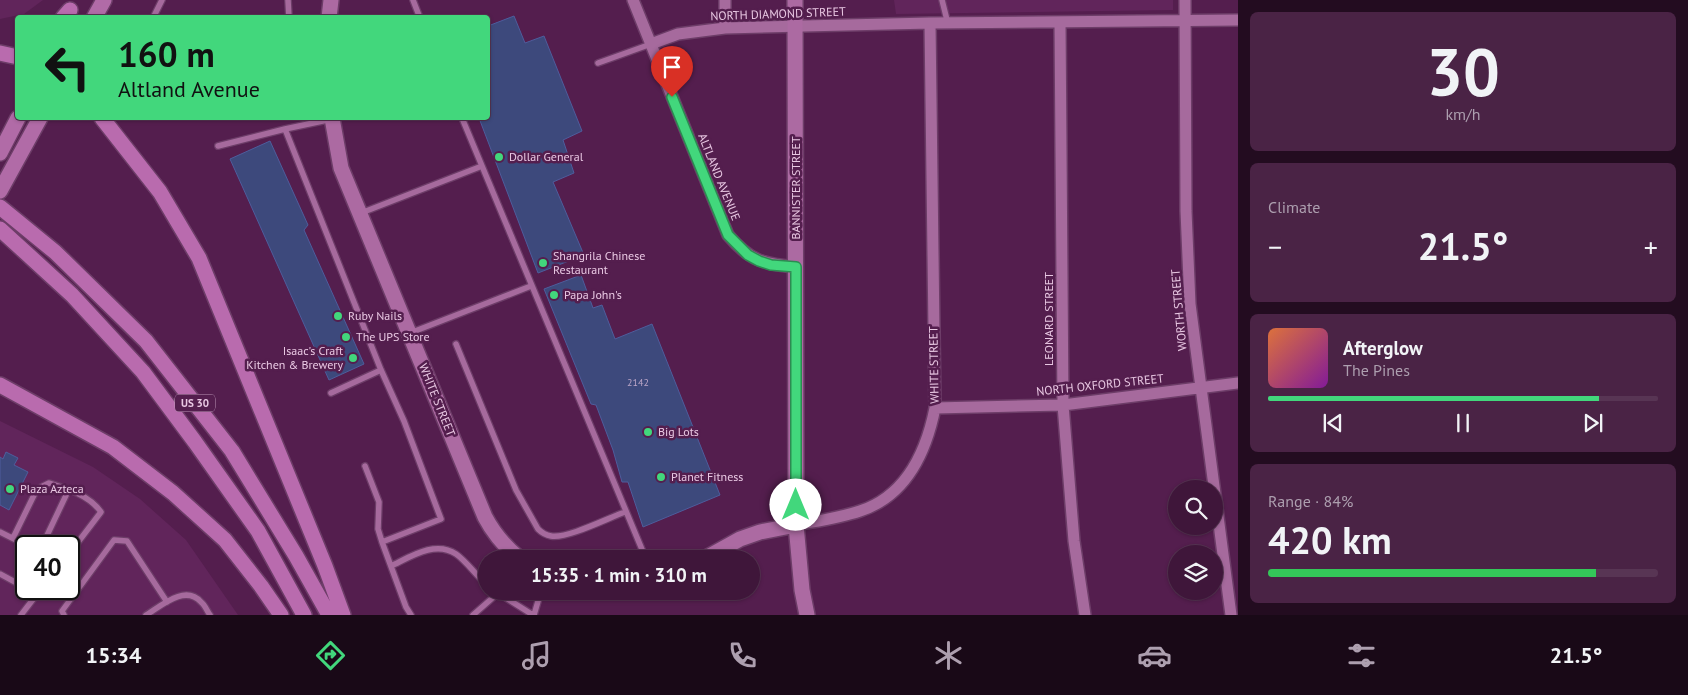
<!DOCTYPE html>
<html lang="en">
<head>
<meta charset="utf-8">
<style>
  body { margin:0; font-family:"PT Sans",sans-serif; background:#4a2345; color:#f1f3f6; height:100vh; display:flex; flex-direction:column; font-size:19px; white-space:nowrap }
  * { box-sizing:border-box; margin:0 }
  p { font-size:16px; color:#ad9faf }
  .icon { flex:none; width:28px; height:28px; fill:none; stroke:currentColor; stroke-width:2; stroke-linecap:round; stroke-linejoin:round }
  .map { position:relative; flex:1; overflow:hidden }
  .sheet { display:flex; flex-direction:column; gap:12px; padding:12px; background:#230c20; width:450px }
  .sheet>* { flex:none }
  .hud { position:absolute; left:15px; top:15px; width:475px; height:105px; border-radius:5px; box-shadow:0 1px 4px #0004,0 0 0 1px #583554; background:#42d77c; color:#111; overflow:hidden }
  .fabs { position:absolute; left:1168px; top:480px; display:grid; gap:10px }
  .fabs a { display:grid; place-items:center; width:55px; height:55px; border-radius:50%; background:#3f163a; box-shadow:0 1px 4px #0004,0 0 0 1px #583554; font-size:25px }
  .speed { position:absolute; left:15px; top:535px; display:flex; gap:10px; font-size:25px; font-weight:700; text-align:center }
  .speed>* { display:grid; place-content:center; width:65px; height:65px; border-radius:50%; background:#3f163a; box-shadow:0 1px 4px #0004,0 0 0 1px #583554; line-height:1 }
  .speed .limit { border:2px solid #111; border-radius:8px; background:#fff; color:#111 }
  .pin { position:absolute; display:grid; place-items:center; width:42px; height:42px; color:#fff; margin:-51px -21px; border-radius:50% 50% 50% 0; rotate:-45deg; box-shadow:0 0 5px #0007 }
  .pin .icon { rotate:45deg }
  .me { position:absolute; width:55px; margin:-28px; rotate:0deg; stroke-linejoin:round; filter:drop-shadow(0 0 4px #0008) }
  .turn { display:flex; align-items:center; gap:18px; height:105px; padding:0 20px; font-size:22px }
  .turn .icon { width:65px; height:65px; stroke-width:2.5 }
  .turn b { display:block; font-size:35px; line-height:42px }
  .big { font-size:38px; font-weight:800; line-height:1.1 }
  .sheet .tile { flex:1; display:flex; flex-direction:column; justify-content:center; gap:8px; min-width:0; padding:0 18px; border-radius:8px; background:#4a2345 }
  .sheet .dial { align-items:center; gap:0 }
  .dial b { font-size:65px; line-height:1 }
  .song { display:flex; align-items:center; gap:15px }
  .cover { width:60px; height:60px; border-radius:8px; background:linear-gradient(135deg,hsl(20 70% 55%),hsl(290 70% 35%)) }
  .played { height:5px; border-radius:2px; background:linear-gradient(90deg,#42d77c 85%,#583554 85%) }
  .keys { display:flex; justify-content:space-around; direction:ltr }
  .heat { display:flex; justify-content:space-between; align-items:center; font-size:28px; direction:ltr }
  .charge { height:8px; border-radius:4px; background:linear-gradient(90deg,#34c759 84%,#583554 0) }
  .trip { position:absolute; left:478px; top:550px; width:282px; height:50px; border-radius:25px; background:#3f163a; box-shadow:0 1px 4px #0004,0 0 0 1px #583554; font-weight:800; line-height:50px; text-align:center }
  .menu { display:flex; height:80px; justify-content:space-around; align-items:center; background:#190917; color:#ad9faf }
  .menu .icon { width:35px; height:35px }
  .menu .current { color:#42d77c }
  .menu b { font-size:22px; color:#f1f3f6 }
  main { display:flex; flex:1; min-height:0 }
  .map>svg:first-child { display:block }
  .built { fill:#61255b; fill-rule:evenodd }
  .building { fill:#3d497c; stroke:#4e5d9c }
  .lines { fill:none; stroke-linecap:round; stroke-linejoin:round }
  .lane-casing { stroke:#6d3d68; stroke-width:8 }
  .street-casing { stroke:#6d3d68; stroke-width:14 }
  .secondary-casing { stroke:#6d3d68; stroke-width:18 }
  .primary-casing { stroke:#6d3d68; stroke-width:18 }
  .highway-casing { stroke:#6d3d68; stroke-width:18 }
  .lane { stroke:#a66a9d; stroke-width:5.5 }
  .street { stroke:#a66a9d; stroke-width:11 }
  .secondary { stroke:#ac6aa2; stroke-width:15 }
  .primary { stroke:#b16ba7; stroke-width:15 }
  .highway { stroke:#b96bae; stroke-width:15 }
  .route-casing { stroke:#2b8c51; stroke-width:12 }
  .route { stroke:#42d77c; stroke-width:9 }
  .poi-dot { fill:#42d77c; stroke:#541e4e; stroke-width:2 }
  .labels { text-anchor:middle; stroke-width:5; stroke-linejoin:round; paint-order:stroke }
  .number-label { font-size:10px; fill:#bea8c9 }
  .shield { fill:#541e4e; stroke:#bc95b6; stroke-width:1 }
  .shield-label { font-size:11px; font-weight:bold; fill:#e9c8e3 }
  .street-label { font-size:12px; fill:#e9c8e3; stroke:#541e4e }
  .poi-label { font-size:12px; fill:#e9c8e3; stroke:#541e4e; text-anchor:start }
</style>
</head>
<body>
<main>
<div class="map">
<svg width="1238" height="615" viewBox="0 0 1238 615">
  <rect width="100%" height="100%" fill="#541e4e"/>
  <path class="built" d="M0 0H43L24 14 0 19Z
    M894 0H1173V10L896 14Z
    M0 421 93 467 140 499 186 540 238 615H0ZM26 546H69V589H26Z"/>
  <path class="building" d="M514 16 525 43 544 36 582 131 563 140 574 173 553 182 584 255 538 273 479 118H488V26Z
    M270 141 308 225 304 230 364 364 329 380 230 159Z
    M581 275 593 308 602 305 615 339 652 324 720 495 643 527 628 482H622L613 450 596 405 591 404 544 289Z
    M6 452 18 458 14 465 28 472 9 510 0 505V457L3 459Z"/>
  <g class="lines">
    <defs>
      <path id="lane" d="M288 0 289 18
        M413 0 420 18
        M942 0 948 24
        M153 18 162 0
        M598 63 651 44
        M462 118 646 559
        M285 129 381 370 404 421 441 519 382 542 406 607 411 615
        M218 146 285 129 332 119
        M361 213 482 166
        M410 333 531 286
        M456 344 516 490 538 529C542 533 545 535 551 536 567 539 608 518 625 512
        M331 393 381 370
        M365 466 379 502 378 529 382 542
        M0 532 28 546
        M13 538 37 489 49 483C68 489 89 495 101 512L69 554
        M42 546 69 489
        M391 566C410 557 435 540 456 554 465 560 477 576 486 584
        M0 574 26 588
        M495 591 533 615
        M21 615 41 589
        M64 615 62 611 114 540 127 541 167 602
        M146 615C161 606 185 584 201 602 205 605 207 611 210 615
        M473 615 497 594
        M534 615 541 591"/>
      <path id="street" d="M633 0 728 235C750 261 763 264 796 267
        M725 0V28
        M1185 0 1186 211 1190 304 1231 615
        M1060 22 1063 405 1074 541 1085 615
        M651 44 678 34 725 28 930 23 1238 20
        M935 408 1063 405 1238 383
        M796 525C817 521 839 518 860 511 906 496 926 453 935 408L930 23"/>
      <path id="secondary" d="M795 0 796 525 802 590 807 615
        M329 18 331 0
        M332 118 341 168 485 517C494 534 505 547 520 559
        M704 559 740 539 760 532 796 525"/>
      <path id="primary" d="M94 18 104 0
        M0 153 18 118
        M0 191 40 118"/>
      <path id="highway" d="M63 18 70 10
        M0 53 18 57
        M102 118 160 192 199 258 325 566 343 615
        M0 207 55 252 146 341 232 451 296 556 329 615
        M0 229 72 295 143 372 195 442 258 531 304 615
        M0 385 113 447 173 493 225 540 261 586 281 615"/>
    </defs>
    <use href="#lane" class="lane-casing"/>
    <use href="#street" class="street-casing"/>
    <use href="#secondary" class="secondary-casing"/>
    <use href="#primary" class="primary-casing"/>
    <use href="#highway" class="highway-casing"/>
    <use href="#lane" class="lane"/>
    <use href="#street" class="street"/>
    <use href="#secondary" class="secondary"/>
    <use href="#primary" class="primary"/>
    <use href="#highway" class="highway"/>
  </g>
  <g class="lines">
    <defs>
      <path id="route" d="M672 97 728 235 748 255 759 261 771 265 796 267V505"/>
    </defs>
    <use href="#route" class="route-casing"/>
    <use href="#route" class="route"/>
  </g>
  <g class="poi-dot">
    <circle cx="499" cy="157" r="5"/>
    <circle cx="543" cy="263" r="5"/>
    <circle cx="554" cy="295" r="5"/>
    <circle cx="338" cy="316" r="5"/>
    <circle cx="346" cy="337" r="5"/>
    <circle cx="353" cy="358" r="5"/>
    <circle cx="648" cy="432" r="5"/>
    <circle cx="661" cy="477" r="5"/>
    <circle cx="10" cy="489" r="5"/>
  </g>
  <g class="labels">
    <g class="number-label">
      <text x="638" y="386">2142</text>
    </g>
    <rect class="shield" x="175" y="394.5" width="40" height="17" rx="4"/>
    <g class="shield-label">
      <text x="195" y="407">US 30</text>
    </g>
    <g class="street-label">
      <text transform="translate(778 14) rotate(-2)" y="4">NORTH DIAMOND STREET</text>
      <text transform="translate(719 177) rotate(68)" y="4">ALTLAND AVENUE</text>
      <text transform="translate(796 188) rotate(-90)" y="4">BANNISTER STREET</text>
      <text transform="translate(1179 310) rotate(-95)" y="4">WORTH STREET</text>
      <text transform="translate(1049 319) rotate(-90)" y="4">LEONARD STREET</text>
      <text transform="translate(934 365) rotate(-91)" y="4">WHITE STREET</text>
      <text transform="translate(1100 385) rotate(-6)" y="4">NORTH OXFORD STREET</text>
      <text transform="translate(437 400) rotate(68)" y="4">WHITE STREET</text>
    </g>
    <g class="poi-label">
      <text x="509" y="161">Dollar General</text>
      <text x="553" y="260">Shangrila Chinese<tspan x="553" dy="14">Restaurant</tspan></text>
      <text x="564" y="299">Papa John's</text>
      <text x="348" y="320">Ruby Nails</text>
      <text x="356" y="341">The UPS Store</text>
      <text x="343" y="355" text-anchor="end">Isaac's Craft<tspan x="343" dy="14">Kitchen &amp; Brewery</tspan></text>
      <text x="658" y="436">Big Lots</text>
      <text x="671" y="481">Planet Fitness</text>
      <text x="20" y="493">Plaza Azteca</text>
    </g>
  </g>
</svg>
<div class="fabs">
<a><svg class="icon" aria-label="search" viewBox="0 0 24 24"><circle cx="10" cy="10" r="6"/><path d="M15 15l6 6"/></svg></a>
<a><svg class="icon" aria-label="layers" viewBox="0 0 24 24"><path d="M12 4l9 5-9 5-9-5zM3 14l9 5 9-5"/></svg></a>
</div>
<div class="speed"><div class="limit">40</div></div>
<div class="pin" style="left:672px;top:97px;background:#d93025"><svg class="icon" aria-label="arrive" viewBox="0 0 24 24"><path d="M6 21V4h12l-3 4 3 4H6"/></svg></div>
<svg class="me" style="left:796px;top:505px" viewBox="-20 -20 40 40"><circle r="19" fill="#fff"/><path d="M0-13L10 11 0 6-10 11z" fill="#42d77c"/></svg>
<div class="trip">15:35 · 1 min · 310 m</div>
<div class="hud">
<div class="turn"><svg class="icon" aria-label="left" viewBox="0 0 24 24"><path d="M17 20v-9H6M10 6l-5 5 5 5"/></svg><div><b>160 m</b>Altland Avenue</div></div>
</div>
</div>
<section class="sheet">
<div class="tile dial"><b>30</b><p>km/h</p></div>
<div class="tile"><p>Climate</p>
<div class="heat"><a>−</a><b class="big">21.5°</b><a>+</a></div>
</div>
<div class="tile">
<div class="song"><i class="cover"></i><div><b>Afterglow</b><p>The Pines</p></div></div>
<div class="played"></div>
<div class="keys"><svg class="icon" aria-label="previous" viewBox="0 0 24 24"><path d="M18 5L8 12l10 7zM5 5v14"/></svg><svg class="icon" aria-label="pause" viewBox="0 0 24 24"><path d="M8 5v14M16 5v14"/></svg><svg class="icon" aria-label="next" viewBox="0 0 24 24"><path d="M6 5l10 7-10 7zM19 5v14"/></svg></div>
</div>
<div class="tile"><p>Range · 84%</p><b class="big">420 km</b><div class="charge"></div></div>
</section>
</main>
<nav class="menu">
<b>15:34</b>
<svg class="icon current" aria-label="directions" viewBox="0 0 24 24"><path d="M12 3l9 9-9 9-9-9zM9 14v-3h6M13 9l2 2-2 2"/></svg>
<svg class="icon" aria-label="music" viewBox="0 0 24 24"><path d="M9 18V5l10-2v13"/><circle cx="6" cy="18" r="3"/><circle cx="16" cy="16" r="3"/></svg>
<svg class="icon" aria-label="phone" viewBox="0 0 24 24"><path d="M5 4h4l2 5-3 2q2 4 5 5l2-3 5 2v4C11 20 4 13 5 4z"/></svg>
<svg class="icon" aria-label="climate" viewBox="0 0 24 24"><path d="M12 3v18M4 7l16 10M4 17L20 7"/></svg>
<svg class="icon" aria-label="car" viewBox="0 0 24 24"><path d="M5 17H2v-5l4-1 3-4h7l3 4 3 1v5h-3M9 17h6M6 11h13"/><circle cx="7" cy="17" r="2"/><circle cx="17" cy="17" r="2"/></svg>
<svg class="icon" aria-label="filters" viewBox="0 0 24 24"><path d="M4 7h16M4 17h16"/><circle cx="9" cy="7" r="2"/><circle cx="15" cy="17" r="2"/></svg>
<b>21.5°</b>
</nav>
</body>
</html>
